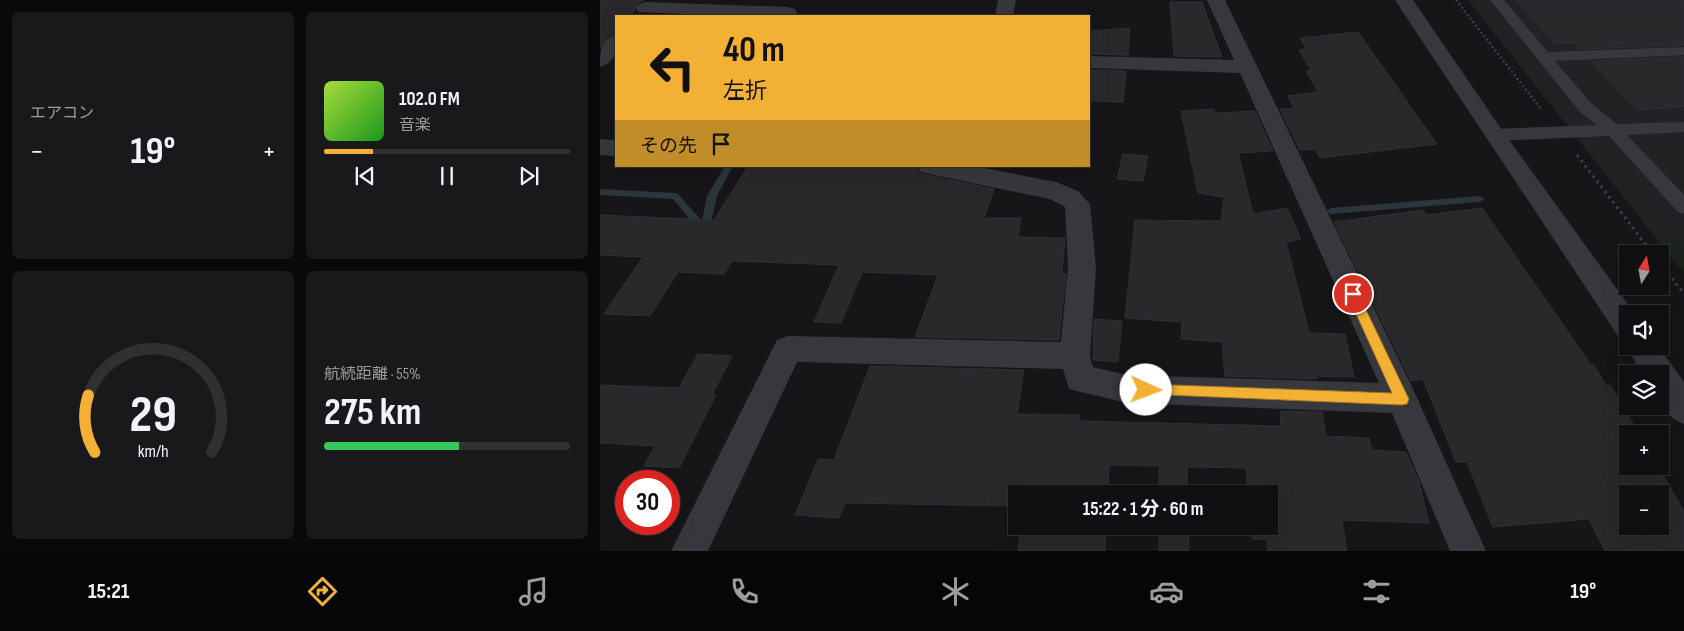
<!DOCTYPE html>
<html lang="ja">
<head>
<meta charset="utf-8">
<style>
  body { margin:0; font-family:"Sofia Sans Condensed","Noto Sans JP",sans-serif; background:#19191b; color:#f1f3f6; height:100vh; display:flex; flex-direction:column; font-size:19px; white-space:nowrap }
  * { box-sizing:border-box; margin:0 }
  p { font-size:16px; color:#9c9d9f }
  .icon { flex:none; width:28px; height:28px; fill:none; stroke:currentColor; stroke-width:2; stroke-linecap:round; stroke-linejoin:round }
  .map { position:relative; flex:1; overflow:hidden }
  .side { display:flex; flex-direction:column; gap:12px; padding:12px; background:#09090a; width:600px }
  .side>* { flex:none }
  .hud { position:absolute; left:15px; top:15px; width:475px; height:152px; border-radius:0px; box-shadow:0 5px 20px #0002,0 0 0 1px #303032; background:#f2b134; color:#111; overflow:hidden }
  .needle { width:32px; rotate:11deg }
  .controls { position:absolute; left:1019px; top:245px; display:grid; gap:10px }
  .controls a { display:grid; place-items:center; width:50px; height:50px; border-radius:0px; background:#101012; box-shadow:0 5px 20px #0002,0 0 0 1px #303032; font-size:25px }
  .speed { position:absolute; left:15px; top:470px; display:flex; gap:10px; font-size:25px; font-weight:700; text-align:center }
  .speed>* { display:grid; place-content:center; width:65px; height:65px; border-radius:50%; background:#101012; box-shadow:0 5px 20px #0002,0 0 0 1px #303032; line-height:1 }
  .speed .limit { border:8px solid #d22; background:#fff; color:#111 }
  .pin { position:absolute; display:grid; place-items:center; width:42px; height:42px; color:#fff; margin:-21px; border:2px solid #fff; border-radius:50%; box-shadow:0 1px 5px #0007 }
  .me { position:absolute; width:55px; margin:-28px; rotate:92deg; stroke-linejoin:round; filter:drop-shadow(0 0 4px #0008) }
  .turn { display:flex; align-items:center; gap:18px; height:105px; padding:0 25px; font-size:22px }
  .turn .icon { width:65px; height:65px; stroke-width:2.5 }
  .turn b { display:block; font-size:35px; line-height:42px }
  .then { display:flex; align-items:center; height:48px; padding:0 25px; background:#0003; gap:10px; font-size:19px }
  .big { font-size:38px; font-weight:700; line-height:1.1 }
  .side .tile { flex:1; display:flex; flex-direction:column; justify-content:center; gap:8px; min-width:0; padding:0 18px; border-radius:8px; background:#19191b }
  .side .dial { align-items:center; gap:0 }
  .dial svg { height:130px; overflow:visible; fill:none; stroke:#303032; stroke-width:7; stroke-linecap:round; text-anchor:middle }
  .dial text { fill:#f1f3f6; stroke:none }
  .song { display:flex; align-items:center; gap:15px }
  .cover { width:60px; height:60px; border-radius:8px; background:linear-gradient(135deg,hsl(80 70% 55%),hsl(120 70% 35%)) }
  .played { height:5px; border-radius:2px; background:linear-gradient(90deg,#f2b134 20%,#303032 20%) }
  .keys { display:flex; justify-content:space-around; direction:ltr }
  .heat { display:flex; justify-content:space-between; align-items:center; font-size:28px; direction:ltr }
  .charge { height:8px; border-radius:4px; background:linear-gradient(90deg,#34c759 55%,#303032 0) }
  .side .tiles { flex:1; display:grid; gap:12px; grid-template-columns:repeat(2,1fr) }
  .trip { position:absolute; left:408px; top:485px; width:270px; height:50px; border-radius:0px; background:#101012; box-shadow:0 5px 20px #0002,0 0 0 1px #303032; font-weight:700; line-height:50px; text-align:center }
  .tabs { display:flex; height:80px; justify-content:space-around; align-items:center; background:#060607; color:#9c9d9f }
  .tabs .icon { width:35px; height:35px }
  .tabs .on { color:#f2b134 }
  .tabs b { font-size:22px; color:#f1f3f6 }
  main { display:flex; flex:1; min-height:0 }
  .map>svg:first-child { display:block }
  .built { fill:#222225 }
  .green { fill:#1c231d }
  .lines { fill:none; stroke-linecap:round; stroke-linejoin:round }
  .stream { fill:#2c353c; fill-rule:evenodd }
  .building { fill:#29292c; stroke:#303034; fill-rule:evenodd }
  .path-far1 { stroke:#3d3f44; stroke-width:2.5; stroke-dasharray:2 2.5; stroke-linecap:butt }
  .path { stroke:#3d3f44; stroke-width:3; stroke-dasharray:2.5 4; stroke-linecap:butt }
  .service { fill:#37383d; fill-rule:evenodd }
  .minor { fill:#37383d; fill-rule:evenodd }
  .tertiary { fill:#37383d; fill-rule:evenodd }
  .route { fill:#f2b134; stroke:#9d7322 }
</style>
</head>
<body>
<main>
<section class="side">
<div class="tiles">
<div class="tile"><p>エアコン</p>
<div class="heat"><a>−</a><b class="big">19°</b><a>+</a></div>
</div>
<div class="tile">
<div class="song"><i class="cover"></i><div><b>102.0 FM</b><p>音楽</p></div></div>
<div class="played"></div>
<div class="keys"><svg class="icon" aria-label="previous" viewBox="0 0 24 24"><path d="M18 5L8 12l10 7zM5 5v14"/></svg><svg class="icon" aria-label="pause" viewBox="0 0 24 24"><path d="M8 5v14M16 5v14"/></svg><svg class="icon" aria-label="next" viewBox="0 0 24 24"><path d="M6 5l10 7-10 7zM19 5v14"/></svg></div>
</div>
<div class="tile dial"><svg viewBox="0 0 100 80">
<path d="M14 69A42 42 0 1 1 86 69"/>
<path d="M14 69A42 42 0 0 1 10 34" stroke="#f2b134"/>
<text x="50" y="56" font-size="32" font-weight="700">29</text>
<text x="50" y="72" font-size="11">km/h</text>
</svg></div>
<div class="tile"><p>航続距離 · 55%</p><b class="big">275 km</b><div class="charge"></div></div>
</div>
</section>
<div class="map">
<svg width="1084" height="551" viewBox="0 0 1084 551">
  <rect width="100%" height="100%" fill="#161618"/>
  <path class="built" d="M868 0H1084V273L1062 246Z"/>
  <path class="green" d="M1082 244 1084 245V273L1062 246Z"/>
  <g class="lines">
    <path class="stream" d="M125 166H133L117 196 109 230 104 234 101 233 73 199 0 195V189L75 193 78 194 102 221 107 196Z
      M880 196 885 199 880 202 731 214 726 211 731 208Z"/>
  </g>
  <path class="building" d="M0 0H44L38 3 31 16H16V33L6 38 0 48Z
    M916 0H1084V45L980 49 975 43 955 44Z
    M570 2H602L622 57 574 56Z
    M530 28 528 55 489 54V31Z
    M758 32 837 144 720 158 715 149 700 150 680 109H694L688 96 718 92 706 71 711 70 699 50 707 49 700 38Z
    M1084 57V107L1036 110 991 61Z
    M489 70 526 71 523 102 489 101Z
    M614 109 615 113 655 111 673 151 638 153 653 214 687 208 701 239 686 242 709 333 745 334 754 377 716 376 717 379 625 376 622 342 581 339 582 322 525 318 535 220 621 221 624 197 598 193 581 111Z
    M523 154 548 156 543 181 517 179Z
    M148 166 316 168 321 174 394 189 384 218H421L418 237 465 238 462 274H466L459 340 315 337 338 275 262 272 241 323 214 322 239 265 132 261 124 274 78 272 50 316 4 314 43 257 0 255V215L114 220Z
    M882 208 991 365H994L1006 386H1011L1039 434H1028V466H1058L1084 512V551H1005L989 519 893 527 867 462H856L823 379 811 381 734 222 823 210 826 215ZM1028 494H1060V526H1028Z
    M494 319 522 321 518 362 493 360Z
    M98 354 132 356 112 395H116L79 468 44 466 55 446 0 443V385L79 388Z
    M270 366 424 370 417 414 479 415V421L680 426 681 411 722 412 726 436 769 438 772 450 806 452 819 481 829 523 742 520 747 551H668L667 540 652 539 651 526H669V494H648L646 468 587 467 588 494H559V466L509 465 508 494H416V506L245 503 239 518 195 515 218 459 234 460Z
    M421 526H506L505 551H418Z
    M559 526H588L589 551H559Z"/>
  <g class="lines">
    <path class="path-far1" d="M856 0 941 109"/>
    <path class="path" d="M977 155 1053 254
      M1060 263 1084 294"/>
    <path class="service" d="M890 0H904L948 52 1084 47V55L955 61 992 104 1017 124 1084 122V132L1027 135 1084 195V214L1078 212 1009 136 894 141 888 139 886 135 888 131 894 129 997 125 980 112Z"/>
    <path class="minor" d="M398 0H416L413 16H395Z
      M607 0H625L813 389 886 551H850L792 413 527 403 469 389 463 369 197 362 108 551H71L177 340 188 336 461 342 468 267 465 207 450 199 329 174 321 172 317 166H374L456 182 478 191 490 204 496 267 490 356 493 367 527 375 779 383 640 73 489 68V56L634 60Z
      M45 2 188 7 195 9 198 16H130L39 12 36 8 39 4Z
      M16 35C17 49 16 63 0 67 0 53 0 39 16 35Z
      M0 139 16 140V156L0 155Z"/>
    <path class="tertiary" d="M795 0H813L902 130 1035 314H1028V339L1018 336Z
      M1028 343V346H1058L1084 382V424C1059 414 1060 397 1060 374H1042L1026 346Z"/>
  </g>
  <path class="route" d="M753 290 757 291 807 395 809 399 807 404 802 405 542 394 540 390 542 386 546 384 792 393 747 294Z"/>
</svg>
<div class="controls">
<a><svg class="needle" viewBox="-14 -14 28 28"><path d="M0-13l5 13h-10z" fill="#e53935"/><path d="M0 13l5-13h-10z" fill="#9c9d9f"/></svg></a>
<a><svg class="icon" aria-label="sound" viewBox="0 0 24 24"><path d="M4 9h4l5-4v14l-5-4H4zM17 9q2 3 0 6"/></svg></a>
<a><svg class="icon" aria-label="layers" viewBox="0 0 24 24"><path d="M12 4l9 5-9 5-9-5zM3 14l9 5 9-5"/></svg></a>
<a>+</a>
<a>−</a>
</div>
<div class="speed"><div class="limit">30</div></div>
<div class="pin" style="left:753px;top:294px;background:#d93025"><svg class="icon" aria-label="arrive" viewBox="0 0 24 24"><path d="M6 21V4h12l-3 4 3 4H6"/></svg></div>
<svg class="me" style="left:546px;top:390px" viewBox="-20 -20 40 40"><circle r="19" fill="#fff"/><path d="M0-13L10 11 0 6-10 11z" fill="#f2b134"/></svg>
<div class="trip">15:22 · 1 分 · 60 m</div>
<div class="hud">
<div class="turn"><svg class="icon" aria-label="left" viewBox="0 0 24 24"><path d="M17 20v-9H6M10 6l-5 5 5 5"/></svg><div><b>40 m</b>左折</div></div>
<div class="then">その先<svg class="icon" aria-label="arrive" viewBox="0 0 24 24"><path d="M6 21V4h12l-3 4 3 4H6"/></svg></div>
</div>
</div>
</main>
<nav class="tabs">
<b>15:21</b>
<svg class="icon on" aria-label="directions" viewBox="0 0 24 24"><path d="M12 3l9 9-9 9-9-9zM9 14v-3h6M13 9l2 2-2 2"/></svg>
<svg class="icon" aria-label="music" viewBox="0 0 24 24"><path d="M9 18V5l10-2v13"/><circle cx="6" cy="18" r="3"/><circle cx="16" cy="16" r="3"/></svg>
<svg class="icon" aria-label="phone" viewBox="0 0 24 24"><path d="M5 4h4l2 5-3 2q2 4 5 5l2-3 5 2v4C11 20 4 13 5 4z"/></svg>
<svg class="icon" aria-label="climate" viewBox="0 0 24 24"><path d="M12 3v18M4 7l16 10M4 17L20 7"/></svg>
<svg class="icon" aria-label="car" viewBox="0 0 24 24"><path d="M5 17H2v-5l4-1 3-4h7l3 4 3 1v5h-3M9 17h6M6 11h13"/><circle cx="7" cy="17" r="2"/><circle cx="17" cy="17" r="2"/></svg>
<svg class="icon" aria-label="filters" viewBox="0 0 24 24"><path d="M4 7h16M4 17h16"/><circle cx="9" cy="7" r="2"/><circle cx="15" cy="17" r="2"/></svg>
<b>19°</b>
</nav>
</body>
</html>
